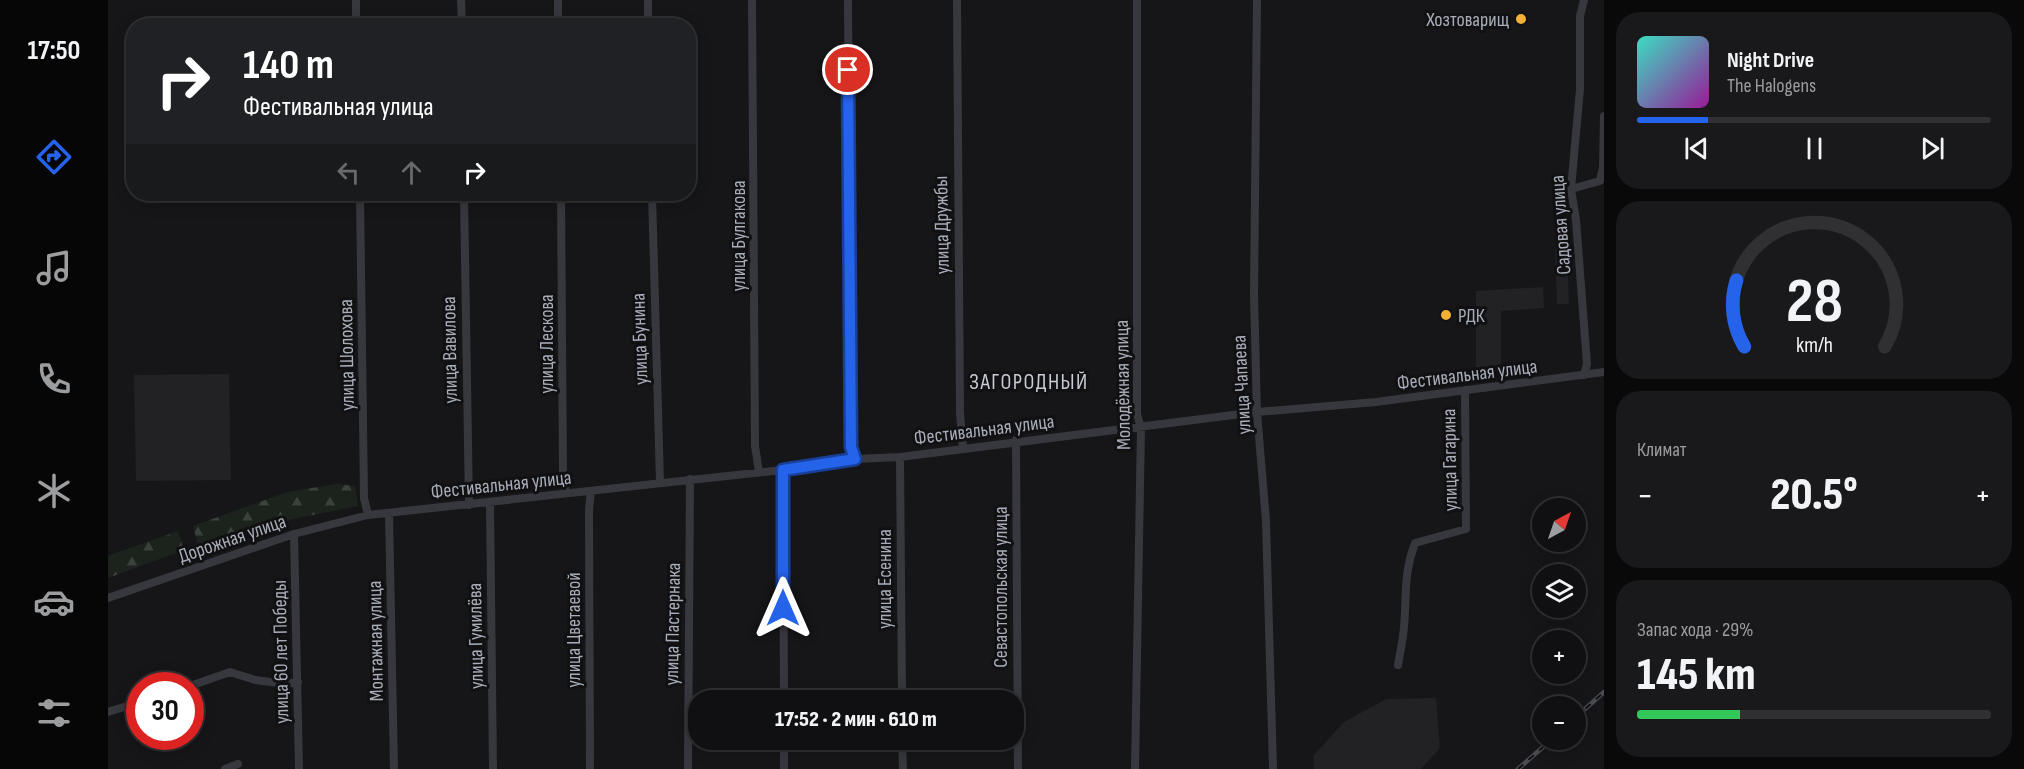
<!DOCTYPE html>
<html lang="ru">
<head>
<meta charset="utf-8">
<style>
  body { margin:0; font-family:"Sofia Sans Condensed",sans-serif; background:#19191b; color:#f1f3f6; height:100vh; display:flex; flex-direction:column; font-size:22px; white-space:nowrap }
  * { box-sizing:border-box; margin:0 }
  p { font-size:20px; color:#9c9d9f }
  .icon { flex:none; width:33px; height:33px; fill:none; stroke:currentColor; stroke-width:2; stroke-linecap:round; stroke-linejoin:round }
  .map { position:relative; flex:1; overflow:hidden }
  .sheet { display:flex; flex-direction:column; gap:12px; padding:12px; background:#09090a; width:420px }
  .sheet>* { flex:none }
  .banner { position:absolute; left:18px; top:18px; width:570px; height:183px; border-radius:24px; box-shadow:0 3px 15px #0003,0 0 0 2px #303032; background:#202124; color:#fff; overflow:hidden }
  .needle { width:39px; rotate:40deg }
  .controls { position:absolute; left:1424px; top:498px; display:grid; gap:12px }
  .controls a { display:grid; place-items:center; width:54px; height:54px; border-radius:50%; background:#101012; box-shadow:0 3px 15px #0003,0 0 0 2px #303032; font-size:30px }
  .speed { position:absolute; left:18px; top:672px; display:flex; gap:12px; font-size:30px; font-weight:700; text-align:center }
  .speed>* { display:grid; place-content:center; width:78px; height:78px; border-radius:50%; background:#101012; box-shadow:0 3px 15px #0003,0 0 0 2px #303032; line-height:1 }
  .speed .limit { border:9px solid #d22; background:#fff; color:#111 }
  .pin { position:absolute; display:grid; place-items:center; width:51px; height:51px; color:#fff; margin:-26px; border:3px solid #fff; border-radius:50%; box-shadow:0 2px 6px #0007 }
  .me { position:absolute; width:66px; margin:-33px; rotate:0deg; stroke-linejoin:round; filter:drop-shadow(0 0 4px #0008) }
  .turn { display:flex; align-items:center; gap:21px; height:126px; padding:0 18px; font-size:27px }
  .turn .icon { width:78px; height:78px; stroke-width:2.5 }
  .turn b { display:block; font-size:42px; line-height:51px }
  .lanes { display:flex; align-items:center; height:57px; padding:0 18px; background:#0003; justify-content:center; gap:30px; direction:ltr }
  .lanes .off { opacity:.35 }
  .big { font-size:45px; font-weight:800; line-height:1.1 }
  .sheet .widget { flex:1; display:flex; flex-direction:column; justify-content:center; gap:9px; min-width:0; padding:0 21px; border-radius:24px; background:#19191b }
  .sheet .dial { align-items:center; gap:0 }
  .dial svg { height:156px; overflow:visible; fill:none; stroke:#303032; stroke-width:7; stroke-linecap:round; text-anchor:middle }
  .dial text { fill:#f1f3f6; stroke:none }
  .song { display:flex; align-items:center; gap:18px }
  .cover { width:72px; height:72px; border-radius:9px; background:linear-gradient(135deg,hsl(170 70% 55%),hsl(300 70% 35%)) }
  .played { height:6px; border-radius:3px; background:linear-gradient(90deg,#2563eb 20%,#303032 20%) }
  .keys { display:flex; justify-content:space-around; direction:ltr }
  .heat { display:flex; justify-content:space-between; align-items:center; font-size:33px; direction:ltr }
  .charge { height:9px; border-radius:4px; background:linear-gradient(90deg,#34c759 29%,#303032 0) }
  .trip { position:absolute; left:580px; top:690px; width:336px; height:60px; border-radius:24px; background:#101012; box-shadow:0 3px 15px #0003,0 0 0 2px #303032; font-weight:800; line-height:60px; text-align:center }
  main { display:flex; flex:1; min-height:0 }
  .menu { display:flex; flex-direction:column; width:108px; justify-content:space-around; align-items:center; background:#060607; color:#9c9d9f }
  .menu .icon { width:42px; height:42px }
  .menu .selected { color:#2563eb }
  .menu b { font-size:27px; color:#f1f3f6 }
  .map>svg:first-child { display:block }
  .built { fill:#222225 }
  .forest { fill:url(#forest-firs) }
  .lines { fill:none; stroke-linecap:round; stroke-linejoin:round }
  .minor { stroke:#37383d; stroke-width:8 }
  .rail-casing { stroke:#4a4c52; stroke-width:4.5 }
  .rail { stroke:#111113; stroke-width:2; stroke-dasharray:7; stroke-linecap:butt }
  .route-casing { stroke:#184099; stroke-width:15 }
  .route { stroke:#2563eb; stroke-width:10 }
  .poi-dot { fill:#f2b134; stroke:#111113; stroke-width:2 }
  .labels { text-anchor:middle; stroke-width:6; stroke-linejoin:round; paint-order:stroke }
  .poi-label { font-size:20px; fill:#a8adb8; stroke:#111113; text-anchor:end }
  .street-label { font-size:20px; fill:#a8adb8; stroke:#111113 }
  .quarter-label { font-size:22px; letter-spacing:1.5px; fill:#c9ccd4; stroke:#111113 }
</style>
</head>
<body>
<main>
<nav class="menu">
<b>17:50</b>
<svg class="icon selected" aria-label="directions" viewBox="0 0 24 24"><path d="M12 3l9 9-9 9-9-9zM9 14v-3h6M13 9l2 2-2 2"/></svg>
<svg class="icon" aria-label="music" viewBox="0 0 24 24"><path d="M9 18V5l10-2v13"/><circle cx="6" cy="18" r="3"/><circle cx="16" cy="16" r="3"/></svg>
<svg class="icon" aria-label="phone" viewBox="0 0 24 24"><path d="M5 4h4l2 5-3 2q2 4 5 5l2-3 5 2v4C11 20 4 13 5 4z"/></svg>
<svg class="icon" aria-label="climate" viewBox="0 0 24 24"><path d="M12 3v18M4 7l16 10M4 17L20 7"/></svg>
<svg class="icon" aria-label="car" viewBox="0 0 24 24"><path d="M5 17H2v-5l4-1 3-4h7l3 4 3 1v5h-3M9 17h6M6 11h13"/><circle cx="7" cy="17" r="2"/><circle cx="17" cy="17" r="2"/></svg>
<svg class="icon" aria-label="filters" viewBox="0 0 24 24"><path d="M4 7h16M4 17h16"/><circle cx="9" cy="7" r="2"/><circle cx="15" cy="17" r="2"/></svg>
</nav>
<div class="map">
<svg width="1496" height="769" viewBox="0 0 1496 769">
  <defs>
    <pattern id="forest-firs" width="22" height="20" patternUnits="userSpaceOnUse" patternTransform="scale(1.5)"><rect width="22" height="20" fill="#1c231d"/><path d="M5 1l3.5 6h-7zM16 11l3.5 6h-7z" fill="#3a403c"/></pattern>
  </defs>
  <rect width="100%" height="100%" fill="#161618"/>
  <path class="built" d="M1459 248 1461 304H1449L1447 249Z
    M1435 287 1436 308 1393 311V370H1368V291Z
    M121 374 123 480 28 481 26 375Z
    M1328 698 1332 748 1313 769H1206L1205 756 1236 722 1278 699Z"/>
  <path class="forest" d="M229 484 247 486 250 506 185 519 90 546 85 526 179 492Z
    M70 531 76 550 0 578V556Z"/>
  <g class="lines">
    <path class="minor" d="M248 0V26
      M353 0 354 26
      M450 0V26
      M540 0V26
      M644 0 647 446 651 472
      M740 0 743 447 747 459
      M849 0 852 413 855 449
      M1149 0 1146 295 1149 412 1158 521 1165 768
      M1463 189 1492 181 1495 167 1496 116
      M252 194 256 498 260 515
      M356 194 361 505
      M453 194 455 477 458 493
      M544 194 552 483
      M1476 375 1479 364 1468 220 1463 189 1472 89V16L1476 0
      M908 440 910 769
      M792 457 794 700
      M675 470 676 700
      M382 503 385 769
      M281 513 286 769
      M186 534 191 769
      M0 598 186 534 260 515 675 470 747 459 792 457 1149 412 1268 402 1496 372
      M1290 665C1292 653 1295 640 1296 627 1299 595 1295 575 1307 543L1358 529 1357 390
      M82 686 122 672 147 680 178 684 190 682
      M0 712 32 702
      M676 740V769
      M794 740 795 769
      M117 769 130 764
      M482 769 481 509 483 491
      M580 769 582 479
      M1027 769 1033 428 1029 414V0"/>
    <defs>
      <path id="rail" d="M1467 718 1496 692
        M1410 769 1443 740"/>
    </defs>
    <use href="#rail" class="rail-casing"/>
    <use href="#rail" class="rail"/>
  </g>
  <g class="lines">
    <defs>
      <path id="route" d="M675 608V470L747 459 743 447 740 70"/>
    </defs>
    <use href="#route" class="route-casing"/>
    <use href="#route" class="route"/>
  </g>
  <g class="poi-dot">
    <circle cx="1413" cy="19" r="6"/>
    <circle cx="1338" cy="315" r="6"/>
  </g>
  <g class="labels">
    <g class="poi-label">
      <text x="1401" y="26">Хозтоварищ</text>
      <text x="1350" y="322" text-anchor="start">РДК</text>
    </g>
    <g class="street-label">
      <text transform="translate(833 225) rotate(-91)" y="7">улица Дружбы</text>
      <text transform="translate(1452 225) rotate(-94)" y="7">Садовая улица</text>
      <text transform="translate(630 236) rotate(-90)" y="7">улица Булгакова</text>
      <text transform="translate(531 339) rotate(-92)" y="7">улица Бунина</text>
      <text transform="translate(438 344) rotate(-90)" y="7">улица Лескова</text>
      <text transform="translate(341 350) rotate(-91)" y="7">улица Вавилова</text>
      <text transform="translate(238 355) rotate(-91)" y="7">улица Шолохова</text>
      <text transform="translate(1359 374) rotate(-7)" y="7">Фестивальная улица</text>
      <text transform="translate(1014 385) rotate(-91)" y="7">Молодёжная улица</text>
      <text transform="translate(1133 385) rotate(-93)" y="7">улица Чапаева</text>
      <text transform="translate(876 429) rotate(-7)" y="7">Фестивальная улица</text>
      <text transform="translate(1341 460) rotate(-91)" y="7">улица Гагарина</text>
      <text transform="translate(393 484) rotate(-6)" y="7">Фестивальная улица</text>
      <text transform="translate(124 538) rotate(-19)" y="7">Дорожная улица</text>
      <text transform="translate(776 579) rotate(-90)" y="7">улица Есенина</text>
      <text transform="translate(892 587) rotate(-90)" y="7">Севастопольская улица</text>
      <text transform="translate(564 624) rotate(-89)" y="7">улица Пастернака</text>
      <text transform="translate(465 630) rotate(-90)" y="7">улица Цветаевой</text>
      <text transform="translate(367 636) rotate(-91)" y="7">улица Гумилёва</text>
      <text transform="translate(267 641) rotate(-91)" y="7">Монтажная улица</text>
      <text transform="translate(172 652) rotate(-91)" y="7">улица 60 лет Победы</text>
    </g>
    <g class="quarter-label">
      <text x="921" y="389">ЗАГОРОДНЫЙ</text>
    </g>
  </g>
</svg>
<div class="controls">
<a><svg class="needle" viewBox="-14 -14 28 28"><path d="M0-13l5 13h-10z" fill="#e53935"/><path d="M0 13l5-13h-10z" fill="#9c9d9f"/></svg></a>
<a><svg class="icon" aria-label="layers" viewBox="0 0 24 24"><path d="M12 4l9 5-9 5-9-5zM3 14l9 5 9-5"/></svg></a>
<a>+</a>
<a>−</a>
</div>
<div class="speed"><div class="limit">30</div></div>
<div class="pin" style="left:740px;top:70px;background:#d93025"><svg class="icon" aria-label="arrive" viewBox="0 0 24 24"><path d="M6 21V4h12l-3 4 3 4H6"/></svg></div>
<svg class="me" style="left:675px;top:608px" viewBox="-20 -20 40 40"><path d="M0-17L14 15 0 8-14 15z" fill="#2563eb" stroke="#fff" stroke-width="4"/></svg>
<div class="trip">17:52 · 2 мин · 610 m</div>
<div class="banner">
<div class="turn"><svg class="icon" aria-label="right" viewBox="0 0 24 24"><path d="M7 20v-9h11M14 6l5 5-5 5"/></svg><div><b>140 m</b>Фестивальная улица</div></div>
<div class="lanes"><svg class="icon off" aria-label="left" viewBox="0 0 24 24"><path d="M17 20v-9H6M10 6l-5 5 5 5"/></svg><svg class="icon off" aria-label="ahead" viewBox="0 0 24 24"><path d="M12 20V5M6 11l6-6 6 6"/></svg><svg class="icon" aria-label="right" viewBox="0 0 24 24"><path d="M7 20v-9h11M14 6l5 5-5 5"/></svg></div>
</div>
</div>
<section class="sheet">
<div class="widget">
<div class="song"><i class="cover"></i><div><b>Night Drive</b><p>The Halogens</p></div></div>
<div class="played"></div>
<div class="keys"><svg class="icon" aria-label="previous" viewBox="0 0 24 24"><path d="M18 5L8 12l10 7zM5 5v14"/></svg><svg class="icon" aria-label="pause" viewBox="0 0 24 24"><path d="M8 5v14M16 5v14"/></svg><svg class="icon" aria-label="next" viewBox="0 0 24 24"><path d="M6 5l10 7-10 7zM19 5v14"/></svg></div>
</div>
<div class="widget dial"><svg viewBox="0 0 100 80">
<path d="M14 69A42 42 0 1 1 86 69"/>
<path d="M14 69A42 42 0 0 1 10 35" stroke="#2563eb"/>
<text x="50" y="56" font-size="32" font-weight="700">28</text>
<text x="50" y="72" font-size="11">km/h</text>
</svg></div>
<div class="widget"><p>Климат</p>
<div class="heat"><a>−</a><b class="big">20.5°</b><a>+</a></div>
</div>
<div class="widget"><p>Запас хода · 29%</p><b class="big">145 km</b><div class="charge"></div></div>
</section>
</main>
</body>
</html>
